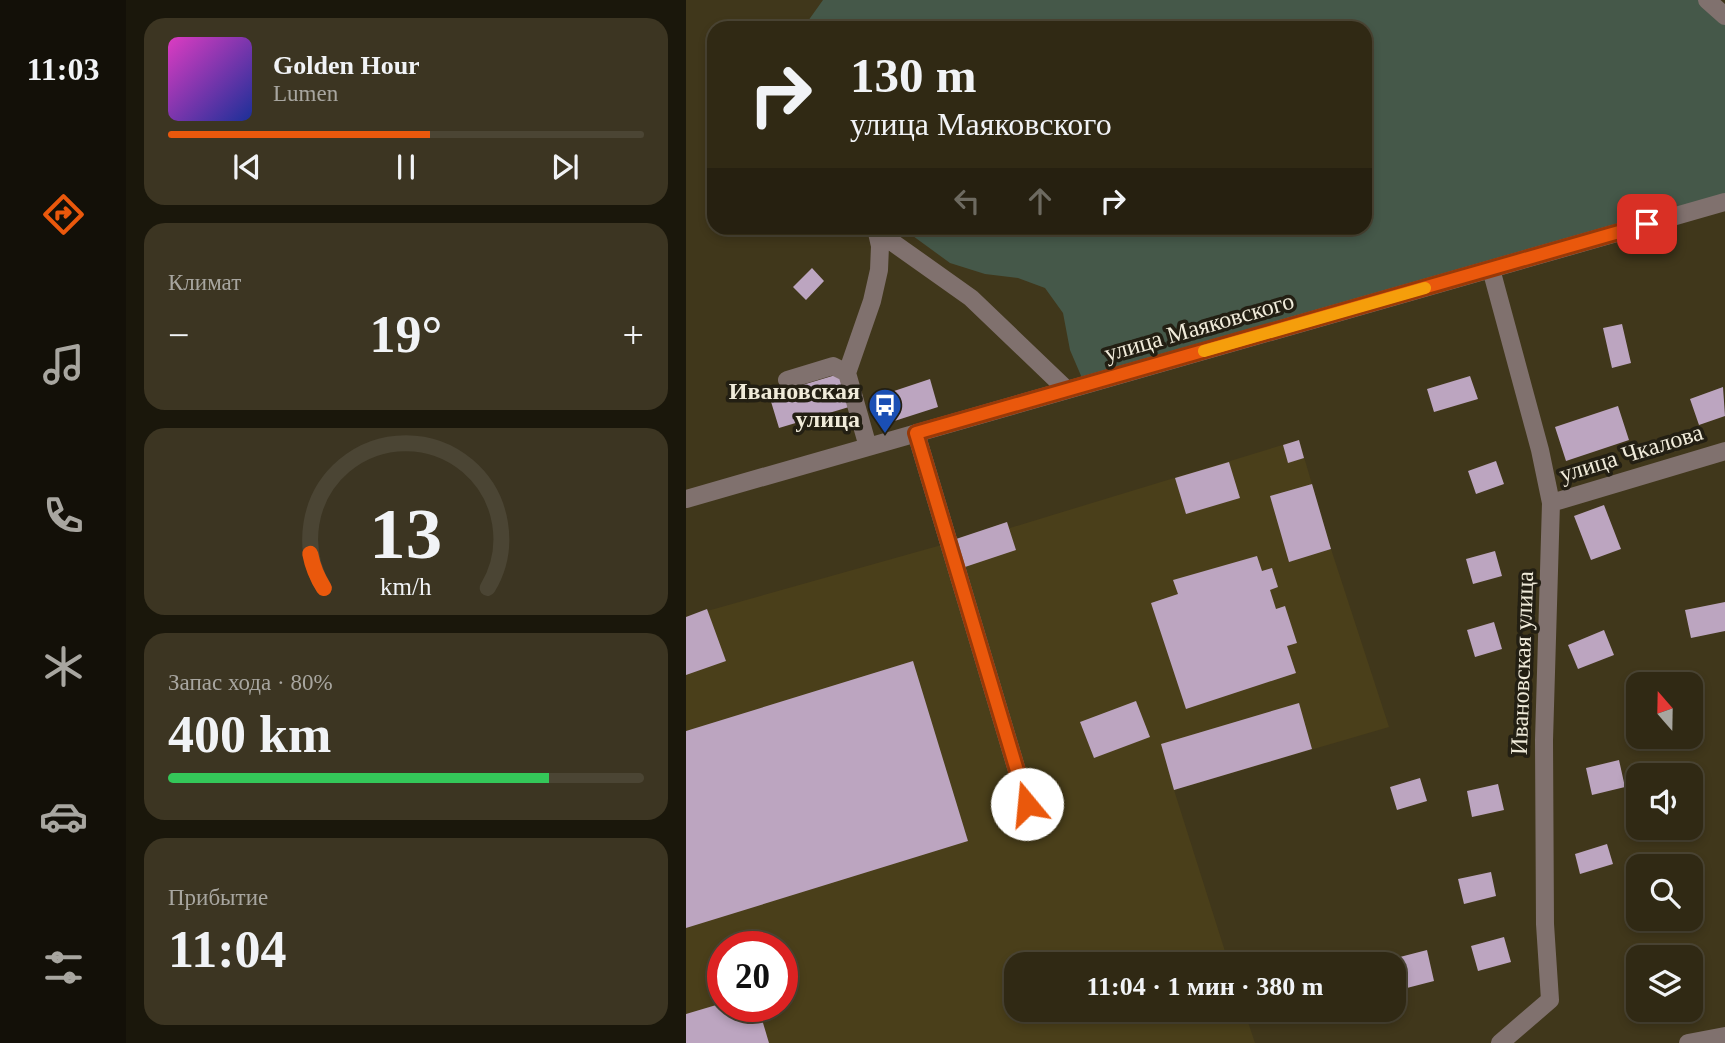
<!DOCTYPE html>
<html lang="ru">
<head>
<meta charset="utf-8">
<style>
  body { margin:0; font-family:Georgia,serif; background:#3c3522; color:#f1f3f6; height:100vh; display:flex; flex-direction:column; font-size:26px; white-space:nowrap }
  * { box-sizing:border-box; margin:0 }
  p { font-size:23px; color:#a8a6a0 }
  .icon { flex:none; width:38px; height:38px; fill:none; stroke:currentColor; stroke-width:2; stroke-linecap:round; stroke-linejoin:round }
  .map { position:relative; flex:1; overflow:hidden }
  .sheet { display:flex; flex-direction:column; gap:18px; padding:18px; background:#1a170b; width:560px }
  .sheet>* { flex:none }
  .guide { position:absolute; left:21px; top:21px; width:665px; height:214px; border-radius:21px; box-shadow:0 4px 10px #0003,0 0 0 2px #4b4534; background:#302914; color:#f1f3f6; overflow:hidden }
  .needle { width:46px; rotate:340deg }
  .tools { position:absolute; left:940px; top:672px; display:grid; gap:14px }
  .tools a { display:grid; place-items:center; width:77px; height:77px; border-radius:14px; background:#302914; box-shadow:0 4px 10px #0003,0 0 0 2px #4b4534; font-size:35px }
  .speed { position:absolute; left:21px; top:931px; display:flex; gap:14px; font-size:35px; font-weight:700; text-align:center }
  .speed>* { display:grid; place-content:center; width:91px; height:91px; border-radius:50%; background:#302914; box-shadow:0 4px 10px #0003,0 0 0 2px #4b4534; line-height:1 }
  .speed .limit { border:10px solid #d22; background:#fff; color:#111 }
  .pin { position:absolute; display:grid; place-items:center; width:60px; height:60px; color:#fff; margin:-30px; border-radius:14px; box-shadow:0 4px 10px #0006 }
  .me { position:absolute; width:77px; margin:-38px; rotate:343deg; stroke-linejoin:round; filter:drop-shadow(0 0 5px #0008) }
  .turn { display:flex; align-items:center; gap:24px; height:147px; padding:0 28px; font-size:32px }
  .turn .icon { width:91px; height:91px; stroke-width:2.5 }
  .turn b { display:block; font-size:49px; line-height:60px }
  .lanes { display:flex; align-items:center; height:66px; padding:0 28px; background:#0003; justify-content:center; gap:35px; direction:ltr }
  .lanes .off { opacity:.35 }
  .big { font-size:52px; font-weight:700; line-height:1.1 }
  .sheet .widget { flex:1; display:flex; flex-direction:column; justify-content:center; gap:10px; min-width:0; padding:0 24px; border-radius:21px; background:#3c3522 }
  .sheet .dial { align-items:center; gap:0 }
  .dial svg { height:182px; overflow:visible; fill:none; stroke:#4b4534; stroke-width:7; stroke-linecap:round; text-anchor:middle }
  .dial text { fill:#f1f3f6; stroke:none }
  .song { display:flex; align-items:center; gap:21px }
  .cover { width:84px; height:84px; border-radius:10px; background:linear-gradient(135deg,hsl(310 70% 55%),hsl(230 70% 35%)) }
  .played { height:7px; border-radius:4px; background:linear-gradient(90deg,#ea580c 55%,#4b4534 55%) }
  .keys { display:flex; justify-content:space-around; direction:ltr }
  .heat { display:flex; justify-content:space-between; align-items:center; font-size:38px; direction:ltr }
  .charge { height:10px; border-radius:5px; background:linear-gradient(90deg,#34c759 80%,#4b4534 0) }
  .trip { position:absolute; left:318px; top:952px; width:402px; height:70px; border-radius:21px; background:#302914; box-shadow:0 4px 10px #0003,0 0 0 2px #4b4534; font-weight:700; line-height:70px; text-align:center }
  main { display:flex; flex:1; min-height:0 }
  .tabs { display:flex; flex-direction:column; width:126px; justify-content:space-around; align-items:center; background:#131008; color:#a8a6a0 }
  .tabs .icon { width:49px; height:49px }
  .tabs .active { color:#ea580c }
  .tabs b { font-size:32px; color:#f1f3f6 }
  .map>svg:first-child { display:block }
  .built { fill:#4a3f1a; fill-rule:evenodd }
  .green { fill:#455849 }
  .building { fill:#bca5c0 }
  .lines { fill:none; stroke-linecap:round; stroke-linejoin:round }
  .minor { stroke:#80716e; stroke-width:18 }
  .route-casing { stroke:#983908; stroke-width:18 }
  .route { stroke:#ea580c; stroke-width:12 }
  .slow { stroke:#f59e0b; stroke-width:12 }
  .labels { text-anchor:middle; stroke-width:7; stroke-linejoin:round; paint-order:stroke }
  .street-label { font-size:24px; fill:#f0ebda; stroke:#231f13 }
  .poi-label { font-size:24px; font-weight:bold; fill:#f0ebda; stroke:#231f13; text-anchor:end }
</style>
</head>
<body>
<main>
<nav class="tabs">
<b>11:03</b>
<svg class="icon active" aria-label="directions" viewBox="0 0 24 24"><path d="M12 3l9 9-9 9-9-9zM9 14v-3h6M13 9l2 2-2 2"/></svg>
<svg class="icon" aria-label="music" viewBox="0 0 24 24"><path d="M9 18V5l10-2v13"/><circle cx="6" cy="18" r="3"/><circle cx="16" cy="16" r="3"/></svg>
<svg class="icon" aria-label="phone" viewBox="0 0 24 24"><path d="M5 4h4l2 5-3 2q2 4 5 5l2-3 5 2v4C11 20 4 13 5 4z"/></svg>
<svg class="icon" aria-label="climate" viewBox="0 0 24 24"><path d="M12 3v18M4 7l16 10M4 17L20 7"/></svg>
<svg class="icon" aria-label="car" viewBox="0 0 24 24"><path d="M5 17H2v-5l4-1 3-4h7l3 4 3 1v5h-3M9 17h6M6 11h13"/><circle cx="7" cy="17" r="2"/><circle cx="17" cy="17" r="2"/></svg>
<svg class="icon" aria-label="filters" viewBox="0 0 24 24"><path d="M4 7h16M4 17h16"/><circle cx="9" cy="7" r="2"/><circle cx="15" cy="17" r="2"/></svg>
</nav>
<section class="sheet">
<div class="widget">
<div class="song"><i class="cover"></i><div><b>Golden Hour</b><p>Lumen</p></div></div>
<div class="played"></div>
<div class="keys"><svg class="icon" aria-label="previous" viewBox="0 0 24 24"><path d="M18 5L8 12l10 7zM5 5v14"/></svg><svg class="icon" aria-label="pause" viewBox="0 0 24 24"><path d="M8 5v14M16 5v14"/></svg><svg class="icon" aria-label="next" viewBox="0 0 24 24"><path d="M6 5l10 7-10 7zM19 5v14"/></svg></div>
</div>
<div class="widget"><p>Климат</p>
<div class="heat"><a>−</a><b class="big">19°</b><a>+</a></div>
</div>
<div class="widget dial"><svg viewBox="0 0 100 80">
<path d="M14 69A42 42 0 1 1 86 69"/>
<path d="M14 69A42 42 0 0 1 8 54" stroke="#ea580c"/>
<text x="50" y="56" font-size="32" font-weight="700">13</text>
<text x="50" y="72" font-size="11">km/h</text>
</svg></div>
<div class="widget"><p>Запас хода · 80%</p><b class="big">400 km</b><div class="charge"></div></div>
<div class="widget"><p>Прибытие</p><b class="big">11:04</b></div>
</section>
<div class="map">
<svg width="1039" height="1043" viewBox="0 0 1039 1043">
  <rect width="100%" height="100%" fill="#40371b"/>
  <path class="built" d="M613 440 645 549 703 727 488 790 543 964H331V1010H558L569 1043H0V617L252 546 321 522 324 528ZM37 947H96V1006H37Z"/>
  <path class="green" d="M137 0H1021L1039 16V202L399 385 384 350 377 313 359 288 332 278 299 274 264 263 216 228H679V28H117Z"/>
  <path class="building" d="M126 268 138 281 120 300 107 287Z
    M936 324 945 363 926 368 917 328Z
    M153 374 163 407 93 428 83 395Z
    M784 376 792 399 748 412 741 389Z
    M244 379 252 407 196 425 187 398Z
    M1037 387 1039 416 1013 425 1004 399Z
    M932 406 943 440 880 461 869 427Z
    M613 440 618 458 602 463 597 445Z
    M810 461 818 484 790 494 782 471Z
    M543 462 554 498 500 514 489 478Z
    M626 484 645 549 603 562 584 496Z
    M918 505 935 549 905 560 888 516Z
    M321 522 330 550 276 568 267 540Z
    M809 551 816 576 787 584 780 559Z
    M571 556 576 571 586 568 592 587 584 590 590 609 599 606 611 643 601 646 610 673 500 709 465 603 492 594 487 580Z
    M1039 602V631L1005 638 999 610Z
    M21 609 40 661 0 675V617Z
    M808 622 816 649 789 657 781 630Z
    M918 630 928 655 892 669 882 645Z
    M227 661 282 841 0 928V731Z
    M450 701 464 737 408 758 394 722Z
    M613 703 626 749 488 790 475 744Z
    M933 760 939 787 906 795 900 768Z
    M734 778 741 801 711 810 704 787Z
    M812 784 818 810 786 817 781 791Z
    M921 844 927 864 894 874 889 854Z
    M805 872 810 896 778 904 772 879Z
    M818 937 825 962 792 971 785 946Z
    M741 950 748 981 717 989 710 958Z
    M37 1003V1006H72L83 1043H0V1014Z"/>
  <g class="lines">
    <path class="minor" d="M1021 0 1039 16
      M192 232 285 298 381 390
      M805 269 854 450 865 503 858 740 859 924 864 1000 814 1043
      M101 380 147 366 161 373
      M230 433 341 804
      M182 447 161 373 186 301 193 270 194 246 190 228
      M0 499 1039 202
      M865 503 1039 451
      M1002 1043 1039 1036"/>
  </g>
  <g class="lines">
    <defs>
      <path id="route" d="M341 804 230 433 961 224"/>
    </defs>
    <use href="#route" class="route-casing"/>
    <use href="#route" class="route"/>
    <path class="slow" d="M518 351 739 288"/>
  </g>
  <defs>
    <symbol id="bus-pin" viewBox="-11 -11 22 30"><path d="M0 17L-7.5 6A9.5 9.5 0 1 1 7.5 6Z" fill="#1a4fb4" stroke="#231f13"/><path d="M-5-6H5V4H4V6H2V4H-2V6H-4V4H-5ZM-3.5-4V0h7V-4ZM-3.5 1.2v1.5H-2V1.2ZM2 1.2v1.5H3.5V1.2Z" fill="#fff"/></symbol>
  </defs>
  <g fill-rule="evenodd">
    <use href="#bus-pin" x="180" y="386" width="38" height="52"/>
  </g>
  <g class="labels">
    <g class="street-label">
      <text transform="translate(513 327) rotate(-16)" y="8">улица Маяковского</text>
      <text transform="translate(945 453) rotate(-17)" y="8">улица Чкалова</text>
      <text transform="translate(836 663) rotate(-88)" y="8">Ивановская улица</text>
    </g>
    <g class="poi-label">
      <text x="174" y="399">Ивановская<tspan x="174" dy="28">улица</tspan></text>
    </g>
  </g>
</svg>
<div class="tools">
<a><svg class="needle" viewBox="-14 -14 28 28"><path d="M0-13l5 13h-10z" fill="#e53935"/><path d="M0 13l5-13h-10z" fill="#a8a6a0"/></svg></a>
<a><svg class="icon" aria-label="sound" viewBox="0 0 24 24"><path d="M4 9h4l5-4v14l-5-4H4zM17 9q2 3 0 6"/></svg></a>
<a><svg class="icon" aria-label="search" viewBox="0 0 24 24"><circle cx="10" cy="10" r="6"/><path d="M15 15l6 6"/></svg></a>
<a><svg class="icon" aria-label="layers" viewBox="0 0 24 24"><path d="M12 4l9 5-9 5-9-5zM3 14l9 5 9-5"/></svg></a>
</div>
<div class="speed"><div class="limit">20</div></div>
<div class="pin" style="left:961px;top:224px;background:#d93025"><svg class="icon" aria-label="arrive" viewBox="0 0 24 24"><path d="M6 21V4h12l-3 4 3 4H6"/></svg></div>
<svg class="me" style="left:341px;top:804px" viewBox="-20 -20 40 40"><circle r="19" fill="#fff"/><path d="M0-13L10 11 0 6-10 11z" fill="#ea580c"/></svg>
<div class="trip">11:04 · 1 мин · 380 m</div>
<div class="guide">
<div class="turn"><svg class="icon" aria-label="right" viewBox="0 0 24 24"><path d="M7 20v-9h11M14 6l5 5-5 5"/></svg><div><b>130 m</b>улица Маяковского</div></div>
<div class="lanes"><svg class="icon off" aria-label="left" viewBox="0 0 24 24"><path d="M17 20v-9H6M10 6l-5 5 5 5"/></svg><svg class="icon off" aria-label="ahead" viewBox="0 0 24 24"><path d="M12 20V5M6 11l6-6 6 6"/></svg><svg class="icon" aria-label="right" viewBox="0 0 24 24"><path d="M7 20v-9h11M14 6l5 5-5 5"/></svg></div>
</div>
</div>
</main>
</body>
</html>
